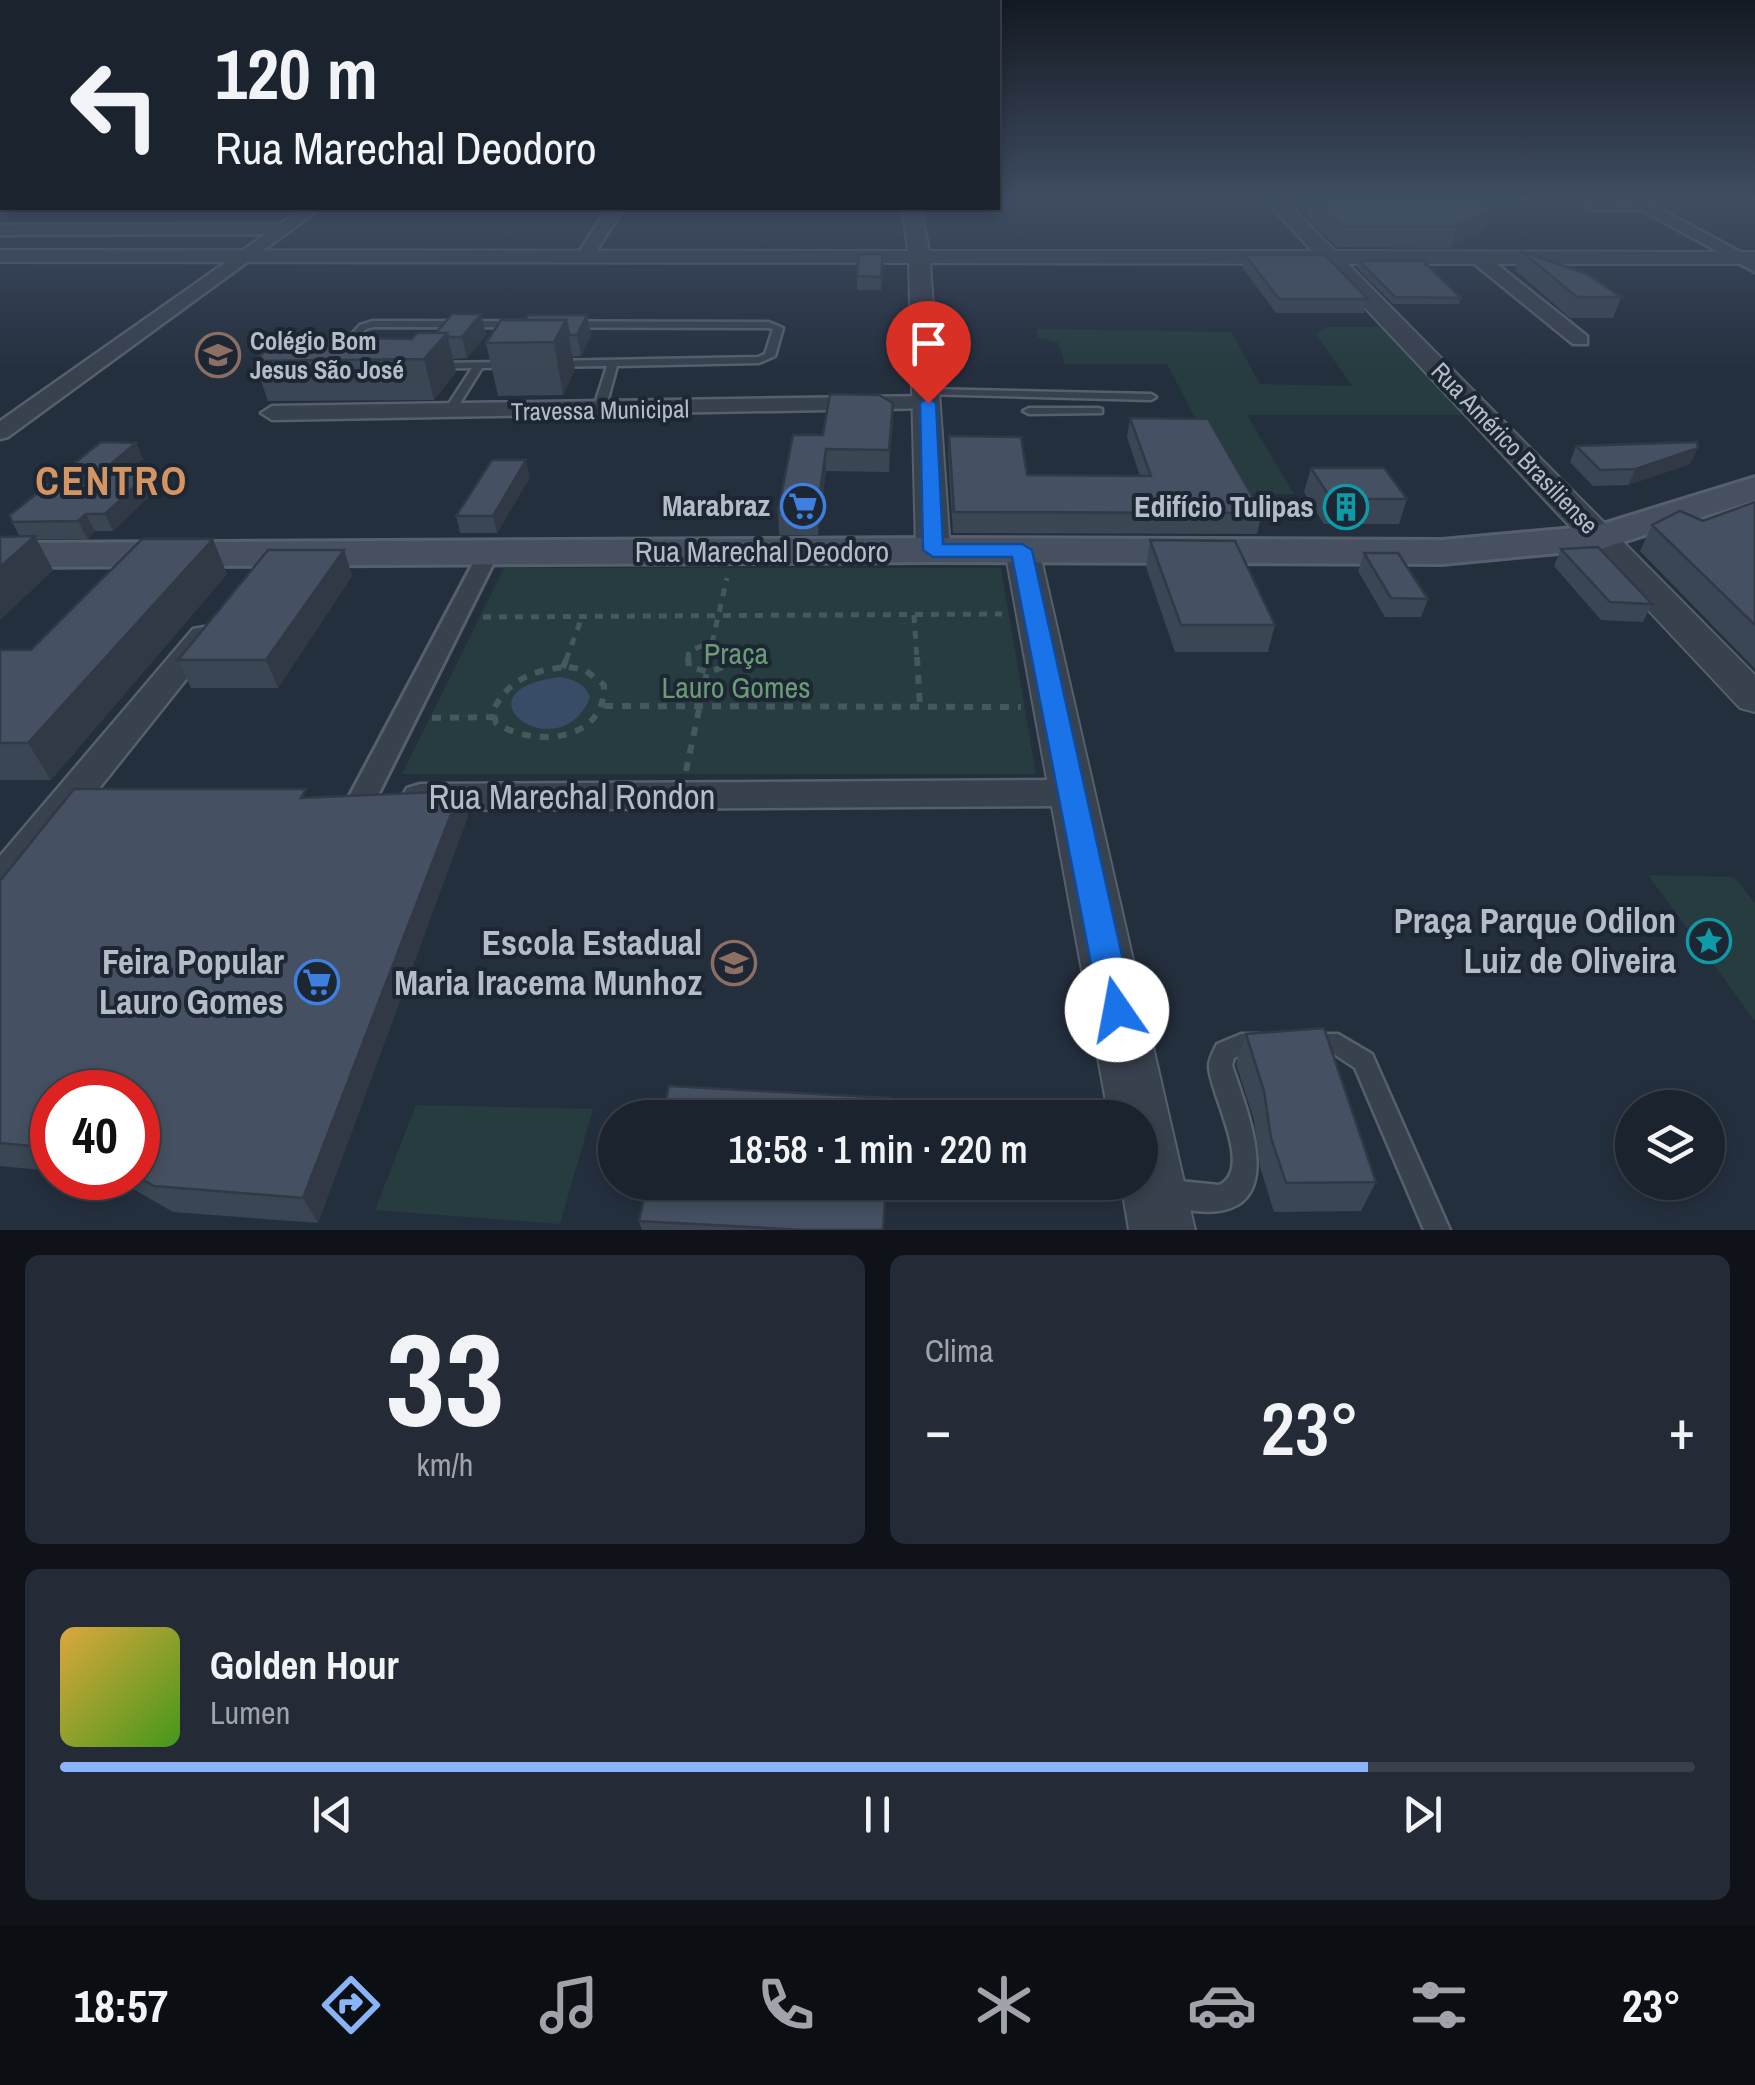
<!DOCTYPE html>
<html lang="pt">
<head>
<meta charset="utf-8">
<style>
  body { margin:0; font-family:"Archivo Narrow",sans-serif; background:#242b36; color:#f1f3f6; height:100vh; display:flex; flex-direction:column; font-size:38px; white-space:nowrap }
  * { box-sizing:border-box; margin:0 }
  p { font-size:32px; color:#a0a4aa }
  .icon { flex:none; width:55px; height:55px; fill:none; stroke:currentColor; stroke-width:2; stroke-linecap:round; stroke-linejoin:round }
  .map { position:relative; height:1230px; overflow:hidden }
  .sheet { display:flex; flex-direction:column; gap:25px; padding:25px; background:#0f1319; flex:1 }
  .sheet>* { flex:none }
  .banner { position:absolute; left:0px; top:0px; width:1000px; height:210px; box-shadow:0 5px 15px #0003,0 0 0 2px #39404a; background:#1b232e; color:#f1f3f6; overflow:hidden }
  .controls { position:absolute; left:1615px; top:1090px; display:grid; gap:20px }
  .controls a { display:grid; place-items:center; width:110px; height:110px; border-radius:50%; background:#1b232e; box-shadow:0 5px 15px #0003,0 0 0 2px #39404a; font-size:50px }
  .speed { position:absolute; left:30px; top:1070px; display:flex; gap:20px; font-size:50px; font-weight:700; text-align:center }
  .speed>* { display:grid; place-content:center; width:130px; height:130px; border-radius:50%; background:#1b232e; box-shadow:0 5px 15px #0003,0 0 0 2px #39404a; line-height:1 }
  .speed .limit { border:15px solid #d22; background:#fff; color:#111 }
  .pin { position:absolute; display:grid; place-items:center; width:85px; height:85px; color:#fff; margin:-102px -42px; border-radius:50% 50% 50% 0; rotate:-45deg; box-shadow:0 0 10px #0007 }
  .pin .icon { rotate:45deg }
  .me { position:absolute; width:110px; margin:-55px; rotate:348deg; stroke-linejoin:round; filter:drop-shadow(0 0 8px #0008) }
  .turn { display:flex; align-items:center; gap:35px; height:210px; padding:0 50px; font-size:45px }
  .turn .icon { width:130px; height:130px; stroke-width:2.5 }
  .turn b { display:block; font-size:70px; line-height:85px }
  .big { font-size:75px; font-weight:600; line-height:1.1 }
  .sheet .card { flex:1; display:flex; flex-direction:column; justify-content:center; gap:15px; min-width:0; padding:0 35px; border-radius:15px; background:#242b36 }
  .sheet .dial { align-items:center; gap:0 }
  .dial b { font-size:130px; line-height:1 }
  .song { display:flex; align-items:center; gap:30px }
  .cover { width:120px; height:120px; border-radius:15px; background:linear-gradient(135deg,hsl(40 70% 55%),hsl(100 70% 35%)) }
  .played { height:10px; border-radius:5px; background:linear-gradient(90deg,#8ab4f8 80%,#39404a 80%) }
  .keys { display:flex; justify-content:space-around; direction:ltr }
  .heat { display:flex; justify-content:space-between; align-items:center; font-size:55px; direction:ltr }
  .sheet .tiles { flex:1; display:grid; gap:25px; grid-template-columns:1fr 1fr }
  .card:last-child { grid-column:span 2 }
  .trip { position:absolute; left:598px; top:1100px; width:560px; height:100px; border-radius:50px; background:#1b232e; box-shadow:0 5px 15px #0003,0 0 0 2px #39404a; font-weight:600; line-height:100px; text-align:center }
  .dock { display:flex; height:160px; justify-content:space-around; align-items:center; background:#0b0e12; color:#a0a4aa }
  .dock .icon { width:70px; height:70px }
  .dock .selected { color:#8ab4f8 }
  .dock b { font-size:45px; color:#f1f3f6 }
  .map>svg:first-child { display:block }
  .green { fill:#263c3f }
  .water { fill:#394c67 }
  .lines { fill:none; stroke-linecap:round; stroke-linejoin:round }
  .service-casing { stroke:#565f6c; stroke-width:5 }
  .pedestrian-casing { stroke:#565f6c; stroke-width:6 }
  .minor-casing { stroke:#565f6c; stroke-width:5 }
  .tertiary-casing { stroke:#565f6c; stroke-width:4 }
  .secondary-casing { stroke:#565f6c; stroke-width:6 }
  .path-far1 { stroke:#44595c; stroke-width:5; stroke-dasharray:8 8; stroke-linecap:butt }
  .path { stroke:#44595c; stroke-width:6; stroke-dasharray:9 9; stroke-linecap:butt }
  .service { fill:#38414e; fill-rule:evenodd }
  .pedestrian { fill:#38414e; fill-rule:evenodd }
  .minor { fill:#38414e; fill-rule:evenodd }
  .tertiary { fill:#38414e; fill-rule:evenodd }
  .secondary { fill:#465061; fill-rule:evenodd }
  .wall { fill:#3b4654 }
  .shaded-wall { fill:#303945 }
  .building { fill:#455162; stroke:#303945; stroke-width:2.5 }
  .route { fill:#1a73e8; stroke:#114b97; stroke-width:2.5 }
  .labels { text-anchor:middle; stroke-width:8; stroke-linejoin:round; paint-order:stroke }
  .far-poi-label { font-size:25px; font-weight:bold; fill:#b4bcc9; stroke:#1d2633; text-anchor:start }
  .far-street-label { font-size:25px; fill:#b4bcc9; stroke:#1d2633 }
  .poi-label { font-size:30px; font-weight:bold; fill:#b4bcc9; stroke:#1d2633; text-anchor:end }
  .street-label { font-size:30px; fill:#b4bcc9; stroke:#1d2633 }
  .park-label { font-size:30px; fill:#6b9a76; stroke:#1d2633 }
  .near-street-label { font-size:35px; fill:#b4bcc9; stroke:#1d2633 }
  .near-poi-label { font-size:35px; font-weight:bold; fill:#b4bcc9; stroke:#1d2633; text-anchor:end }
  .district-label { font-size:40px; font-weight:bold; letter-spacing:2.5px; fill:#d59563; stroke:#1d2633 }
</style>
</head>
<body>
<div class="map">
<svg width="1755" height="1230" viewBox="0 0 1755 1230">
  <rect width="100%" height="100%" fill="#242f3e"/>
  <path class="green" d="M1329 327H1384L1469 415H1247L1294 494H1235L1167 364H1065L1058 342 1038 338 1036 329 1231 332 1260 384 1352 386 1316 334Z
    M504 568H1001L1036 774H402Z
    M1648 875 1734 877 1755 903V1021Z
    M416 1105 593 1109 560 1224 375 1210Z"/>
  <path class="water" d="M560 677C575 680 584 683 590 697 560 773 448 691 560 677Z"/>
  <g class="lines">
    <defs>
      <path id="service" d="M1585 206H1645L1649 208 1645 210H1588Z
        M373 321 769 322 783 328 775 356 759 363 617 366 605 410 599 413 593 410 607 366 482 368 454 413 450 414 444 411 472 368 323 370V366L360 325ZM374 327 768 328 773 329 765 354 758 357 335 365 366 329Z
        M927 389 1151 394 1156 397 1151 400 923 394V390Z
        M1098 408 1102 409V413L1029 414 1023 411 1029 408Z
        M1241 1034H1260L1268 1037 1271 1044 1268 1051C1257 1056 1245 1053 1234 1058L1232 1065C1243 1101 1282 1189 1231 1208 1210 1216 1180 1210 1161 1202L1157 1193 1161 1184 1170 1180 1219 1185C1255 1169 1209 1093 1209 1066 1209 1059 1214 1050 1217 1044Z
        M1313 1034H1338L1372 1054 1450 1230H1424L1355 1068 1334 1054H1313L1305 1051 1302 1044 1305 1037Z"/>
      <path id="pedestrian" d="M488 548 498 554 377 797 373 804 363 807 353 804 349 797 478 554Z"/>
      <path id="minor" d="M1622 199H1641L1755 260V272Z
        M304 208H321L8 437 0 439V421L266 234 0 235V225L280 224Z
        M608 208H624L591 259H579L577 255Z
        M1471 253H1483L1587 336V344H1573L1471 261Z
        M928 396 939 403 936 408 272 420 261 413 272 406Z
        M204 627 215 629 219 636 215 643 14 895 0 900V856L193 629Z
        M1072 780 1085 784 1090 793 1085 802 1072 806 420 810 407 806 402 797 407 788 420 784Z"/>
      <path id="tertiary" d="M1264 199H1284L1335 251 1755 252V264H1348L1755 675V712L1740 708 1324 264 930 263 950 550 945 557 933 560 921 557 916 550 909 263 0 262V250L908 251 903 208H921L929 251H1312Z
        M1022 540 1034 543 1039 550 1195 1230H1129L1121 1182H1140V1118H1109L1005 550 1010 543Z"/>
      <path id="secondary" d="M1755 477V500L1601 549 1442 564 933 562 0 567V543L933 538 1442 540 1596 526Z"/>
    </defs>
    <use href="#service" class="service-casing"/>
    <use href="#pedestrian" class="pedestrian-casing"/>
    <use href="#minor" class="minor-casing"/>
    <use href="#tertiary" class="tertiary-casing"/>
    <use href="#secondary" class="secondary-casing"/>
    <path class="path-far1" d="M914 615 917 660
      M483 617 1002 614
      M712 643 727 578
      M566 660 582 617
      M689 660 688 652 708 643 729 648 731 660"/>
    <path class="path" d="M688 657 689 667 709 672 729 665 732 657
      M917 657 920 707
      M569 667 585 670 604 685C606 742 534 748 496 723L493 711C508 679 535 669 569 667Z
      M563 668 567 657
      M604 706 1021 707
      M432 718 495 717
      M686 771 707 672"/>
    <use href="#service" class="service"/>
    <use href="#pedestrian" class="pedestrian"/>
    <use href="#minor" class="minor"/>
    <use href="#tertiary" class="tertiary"/>
    <use href="#secondary" class="secondary"/>
  </g>
  <path class="wall" d="M1310 199H1478L1484 229 1450 248 1337 247 1306 216Z
    M1521 251 1621 297 1613 318H1570L1515 270Z
    M883 254 881 290H857V276Z
    M1245 255 1368 299 1364 313H1276L1243 268Z
    M1359 261 1461 298 1459 304H1393L1357 268Z
    M481 314 486 335 467 358 453 359 456 372 434 400 268 401 254 361 412 339 436 333Z
    M587 315 591 335 581 356 572 357 575 370 563 395 498 396 486 343 525 320Z
    M893 403 889 472 826 471 818 535H779L778 512 823 435Z
    M1130 418 1262 513 1257 534 953 533 948 456 949 436 1027 475 1140 476 1127 437Z
    M136 443 143 459 127 473H149L156 490 113 531H95L87 539H36L53 570 0 620V537H20L12 522Z
    M1576 446 1690 464 1628 485 1593 486 1570 462Z
    M1311 468 1407 499 1399 524H1324L1304 492Z
    M530 477 497 533H460L456 516Z
    M1755 502V669L1640 551 1652 525 1703 521Z
    M1150 540 1275 625 1268 652H1175L1146 567Z
    M1561 549 1652 604 1643 622 1601 620 1554 566Z
    M344 550 352 576 278 688H191L178 660Z
    M1364 553 1428 599 1421 617H1385L1358 571Z
    M227 574 51 780H0V650H31Z
    M460 791 468 816 318 1223 173 1212 114 1178H138L52 1092V1171L0 1166V881L309 797Z
    M1246 1034 1376 1182 1361 1211 1274 1212 1260 1167 1254 1120 1236 1064Z
    M639 1221 884 1230H642Z"/>
  <path class="shaded-wall" d="M1491 208 1484 229 1450 248 1456 226Z
    M481 314 486 335 467 358 462 337Z
    M587 315 591 335 581 356 577 335Z
    M566 320 575 370 563 395 554 342Z
    M447 333 456 372 434 400 424 359Z
    M893 403V423L889 472V450Z
    M136 443 143 459 107 490 100 473Z
    M1698 448 1690 464 1628 485 1636 469Z
    M826 449V471L818 535 817 512Z
    M526 460 530 477 497 533 493 516Z
    M149 473 156 490 113 531 105 514Z
    M86 514 95 531 87 539 78 521Z
    M35 536 53 570 0 620V567Z
    M213 539 227 574 51 780 28 743Z
    M344 550 352 576 278 688 266 660Z
    M460 791 468 816 318 1223 303 1198Z"/>
  <path class="building" d="M1314 199H1478L1491 208 1456 226H1342Z
    M1521 251 1587 274 1621 297H1577Z
    M859 254H883L881 277 857 276Z
    M1245 255H1325L1368 299H1279Z
    M1359 261H1423L1461 298 1395 297Z
    M452 314H481L462 337H448L447 333H436Z
    M528 315H587L577 335H569L566 320H525Z
    M501 320H566L554 342 486 343Z
    M417 333H447L424 359 254 361 282 337 412 339Z
    M830 394 879 395 893 403 889 450 826 449 817 512H778L793 435H823Z
    M1130 418 1208 419 1262 513 954 512 949 436 1021 437 1027 475 1151 476Z
    M101 442 136 443 100 473H149L105 514H86L78 521 12 522 10 515Z
    M1697 442 1698 448 1636 469 1600 470 1576 446Z
    M492 460H526L493 516H456Z
    M1311 468H1384L1407 499H1331Z
    M1755 502V625L1652 525 1680 511 1703 521Z
    M35 536 0 567V537Z
    M142 539H213L28 743H0V650H31Z
    M1150 540 1235 541 1275 625H1181Z
    M1598 547 1652 604 1610 602 1561 549Z
    M268 550H344L266 660H178Z
    M1364 553H1398L1428 599 1391 598Z
    M74 789H306L301 798 460 791 303 1198 154 1186 138 1177V1092H52V1148L0 1143V881Z
    M1324 1028 1376 1182 1286 1183 1271 1138 1264 1091 1246 1034Z
    M669 1086 890 1098 889 1118H662Z
    M648 1182H886L883 1230H804L639 1221Z"/>
  <linearGradient id="sky" x2="0" y2="1"><stop stop-color="#141a22"/><stop offset="0.54" stop-color="#3f4d63"/><stop offset="1" stop-color="#3f4d63" stop-opacity="0"/></linearGradient>
  <rect width="1755" height="371" fill="url(#sky)"/>
  <path class="route" d="M928 398 936 403 943 544H1022L1032 550 1134 1010 1129 1020 1117 1024 1105 1020 1100 1010 1012 557H933L923 550 920 403Z"/>
  <defs>
    <symbol id="school-ring" viewBox="-11 -11 22 22"><circle r="9.5" fill="#1d2633" stroke="#8d6e63" stroke-width="1.5"/><path d="M0-5L7-2L0 1L-7-2ZM-4 1L0 2.5L4 1V4Q0 6-4 4Z" fill="#8d6e63"/></symbol>
    <symbol id="supermarket-ring" viewBox="-11 -11 22 22"><circle r="9.5" fill="#1d2633" stroke="#3f7fe0" stroke-width="1.5"/><path d="M-6-5.5h2.5l.6 2H6L4.5 2H-2.5L-4.4-4H-6ZM-1.5 3.2a1.3 1.3 0 1 0 .1 0ZM3 3.2a1.3 1.3 0 1 0 .1 0Z" fill="#3f7fe0"/></symbol>
    <symbol id="building-ring" viewBox="-11 -11 22 22"><circle r="9.5" fill="#1d2633" stroke="#0f9aa8" stroke-width="1.5"/><path d="M-4-6H4V6H1V3H-1V6H-4ZM-2.5-4.3h1.7v1.8h-1.7ZM.8-4.3h1.7v1.8H.8ZM-2.5-1h1.7V.8h-1.7ZM.8-1h1.7V.8H.8Z" fill="#0f9aa8"/></symbol>
    <symbol id="sight-ring" viewBox="-11 -11 22 22"><circle r="9.5" fill="#1d2633" stroke="#0f9aa8" stroke-width="1.5"/><path d="M0-6L1.8-2.2L6-1.7L2.9 1.2L3.7 5.4L0 3.3L-3.7 5.4L-2.9 1.2L-6-1.7L-1.8-2.2Z" fill="#0f9aa8"/></symbol>
  </defs>
  <g fill-rule="evenodd">
    <use href="#school-ring" x="193" y="330" width="50" height="50"/>
    <use href="#supermarket-ring" x="778" y="481" width="50" height="50"/>
    <use href="#building-ring" x="1321" y="482" width="50" height="50"/>
    <use href="#sight-ring" x="1684" y="916" width="50" height="50"/>
    <use href="#school-ring" x="709" y="938" width="50" height="50"/>
    <use href="#supermarket-ring" x="292" y="957" width="50" height="50"/>
  </g>
  <g class="labels">
    <g class="far-poi-label">
      <text x="250" y="350">Colégio Bom<tspan x="250" dy="29">Jesus São José</tspan></text>
    </g>
    <g class="far-street-label">
      <text transform="translate(600 410) rotate(-1)" y="9">Travessa Municipal</text>
      <text transform="translate(1515 448) rotate(46)" y="9">Rua Américo Brasiliense</text>
    </g>
    <g class="poi-label">
      <text x="770" y="516">Marabraz</text>
      <text x="1314" y="517">Edifício Tulipas</text>
    </g>
    <g class="street-label">
      <text x="762" y="562">Rua Marechal Deodoro</text>
    </g>
    <g class="park-label">
      <text x="736" y="664">Praça<tspan x="736" dy="34">Lauro Gomes</tspan></text>
    </g>
    <g class="near-street-label">
      <text x="572" y="809">Rua Marechal Rondon</text>
    </g>
    <g class="near-poi-label">
      <text x="1676" y="933">Praça Parque Odilon<tspan x="1676" dy="40">Luiz de Oliveira</tspan></text>
      <text x="702" y="955">Escola Estadual<tspan x="702" dy="40">Maria Iracema Munhoz</tspan></text>
      <text x="284" y="974">Feira Popular<tspan x="284" dy="40">Lauro Gomes</tspan></text>
    </g>
    <g class="district-label">
      <text x="112" y="495">CENTRO</text>
    </g>
  </g>
</svg>
<div class="controls">
<a><svg class="icon" aria-label="layers" viewBox="0 0 24 24"><path d="M12 4l9 5-9 5-9-5zM3 14l9 5 9-5"/></svg></a>
</div>
<div class="speed"><div class="limit">40</div></div>
<div class="pin" style="left:928px;top:403px;background:#d93025"><svg class="icon" aria-label="arrive" viewBox="0 0 24 24"><path d="M6 21V4h12l-3 4 3 4H6"/></svg></div>
<svg class="me" style="left:1117px;top:1010px" viewBox="-20 -20 40 40"><circle r="19" fill="#fff"/><path d="M0-13L10 11 0 6-10 11z" fill="#1a73e8"/></svg>
<div class="trip">18:58 · 1 min · 220 m</div>
<div class="banner">
<div class="turn"><svg class="icon" aria-label="left" viewBox="0 0 24 24"><path d="M17 20v-9H6M10 6l-5 5 5 5"/></svg><div><b>120 m</b>Rua Marechal Deodoro</div></div>
</div>
</div>
<section class="sheet">
<div class="tiles">
<div class="card dial"><b>33</b><p>km/h</p></div>
<div class="card"><p>Clima</p>
<div class="heat"><a>−</a><b class="big">23°</b><a>+</a></div>
</div>
<div class="card">
<div class="song"><i class="cover"></i><div><b>Golden Hour</b><p>Lumen</p></div></div>
<div class="played"></div>
<div class="keys"><svg class="icon" aria-label="previous" viewBox="0 0 24 24"><path d="M18 5L8 12l10 7zM5 5v14"/></svg><svg class="icon" aria-label="pause" viewBox="0 0 24 24"><path d="M8 5v14M16 5v14"/></svg><svg class="icon" aria-label="next" viewBox="0 0 24 24"><path d="M6 5l10 7-10 7zM19 5v14"/></svg></div>
</div>
</div>
</section>
<nav class="dock">
<b>18:57</b>
<svg class="icon selected" aria-label="directions" viewBox="0 0 24 24"><path d="M12 3l9 9-9 9-9-9zM9 14v-3h6M13 9l2 2-2 2"/></svg>
<svg class="icon" aria-label="music" viewBox="0 0 24 24"><path d="M9 18V5l10-2v13"/><circle cx="6" cy="18" r="3"/><circle cx="16" cy="16" r="3"/></svg>
<svg class="icon" aria-label="phone" viewBox="0 0 24 24"><path d="M5 4h4l2 5-3 2q2 4 5 5l2-3 5 2v4C11 20 4 13 5 4z"/></svg>
<svg class="icon" aria-label="climate" viewBox="0 0 24 24"><path d="M12 3v18M4 7l16 10M4 17L20 7"/></svg>
<svg class="icon" aria-label="car" viewBox="0 0 24 24"><path d="M5 17H2v-5l4-1 3-4h7l3 4 3 1v5h-3M9 17h6M6 11h13"/><circle cx="7" cy="17" r="2"/><circle cx="17" cy="17" r="2"/></svg>
<svg class="icon" aria-label="filters" viewBox="0 0 24 24"><path d="M4 7h16M4 17h16"/><circle cx="9" cy="7" r="2"/><circle cx="15" cy="17" r="2"/></svg>
<b>23°</b>
</nav>
</body>
</html>
